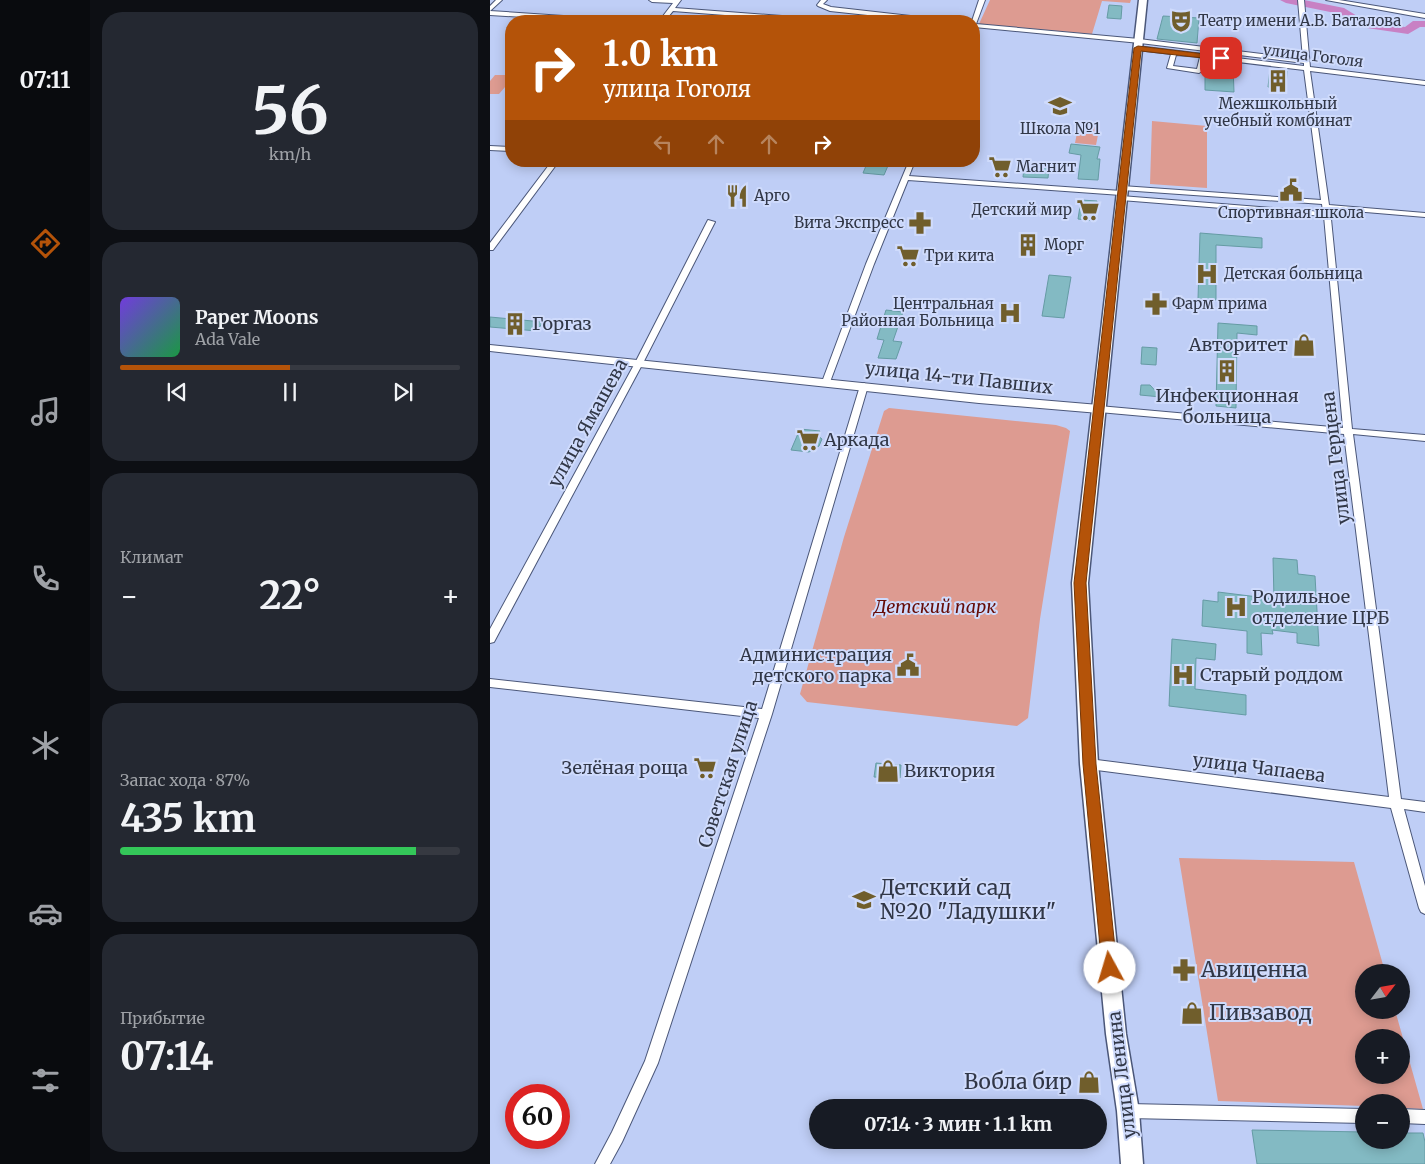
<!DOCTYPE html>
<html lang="ru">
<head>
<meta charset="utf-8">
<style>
  body { margin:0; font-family:Merriweather,serif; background:#242831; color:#f1f3f6; height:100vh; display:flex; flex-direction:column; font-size:19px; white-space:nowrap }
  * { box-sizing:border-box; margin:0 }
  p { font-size:16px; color:#9ea1a6 }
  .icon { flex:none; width:28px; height:28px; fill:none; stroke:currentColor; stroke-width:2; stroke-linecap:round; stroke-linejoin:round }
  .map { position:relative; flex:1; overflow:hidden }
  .sheet { display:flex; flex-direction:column; gap:12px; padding:12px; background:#0d0f14; width:400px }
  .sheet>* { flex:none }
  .hud { position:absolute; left:15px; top:15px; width:475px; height:152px; border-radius:20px; box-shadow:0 2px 12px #0003; background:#b45309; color:#fff; overflow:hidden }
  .needle { width:32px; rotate:59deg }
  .buttons { position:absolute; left:865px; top:964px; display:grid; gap:10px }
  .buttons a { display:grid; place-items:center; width:55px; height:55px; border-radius:50%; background:#171b24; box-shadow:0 2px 12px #0003; font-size:25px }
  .speed { position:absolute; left:15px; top:1084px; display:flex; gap:10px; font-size:25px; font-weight:700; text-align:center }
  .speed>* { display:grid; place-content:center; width:65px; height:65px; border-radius:50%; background:#171b24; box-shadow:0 2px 12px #0003; line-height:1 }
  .speed .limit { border:8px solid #d22; background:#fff; color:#111 }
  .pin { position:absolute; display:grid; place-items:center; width:42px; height:42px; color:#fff; margin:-21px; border-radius:10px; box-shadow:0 2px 8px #0006 }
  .me { position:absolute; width:55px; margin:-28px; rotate:354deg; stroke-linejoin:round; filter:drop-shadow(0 0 4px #0008) }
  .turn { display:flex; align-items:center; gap:18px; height:105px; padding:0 15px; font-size:22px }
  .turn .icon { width:65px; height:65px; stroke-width:2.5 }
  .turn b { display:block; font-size:35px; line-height:42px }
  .lanes { display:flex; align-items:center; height:48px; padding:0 15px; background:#0003; justify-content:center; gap:25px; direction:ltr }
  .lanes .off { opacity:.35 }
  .big { font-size:38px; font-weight:700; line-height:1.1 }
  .sheet .card { flex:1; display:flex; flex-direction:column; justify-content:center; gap:8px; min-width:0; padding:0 18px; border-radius:20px; background:#242831 }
  .sheet .dial { align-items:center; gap:0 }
  .dial b { font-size:65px; line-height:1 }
  .song { display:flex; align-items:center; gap:15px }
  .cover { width:60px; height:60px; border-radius:8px; background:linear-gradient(135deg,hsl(260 70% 55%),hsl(140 70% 35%)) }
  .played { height:5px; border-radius:2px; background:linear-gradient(90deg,#b45309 50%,#363941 50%) }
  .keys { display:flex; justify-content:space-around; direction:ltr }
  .heat { display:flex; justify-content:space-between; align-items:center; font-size:28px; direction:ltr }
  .charge { height:8px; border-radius:4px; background:linear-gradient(90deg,#34c759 87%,#363941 0) }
  .trip { position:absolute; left:319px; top:1099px; width:298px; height:50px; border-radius:25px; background:#171b24; box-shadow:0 2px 12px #0003; font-weight:700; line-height:50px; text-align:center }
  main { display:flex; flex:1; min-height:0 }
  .menu { display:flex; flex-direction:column; width:90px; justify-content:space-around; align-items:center; background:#090b0e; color:#9ea1a6 }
  .menu .icon { width:35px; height:35px }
  .menu .on { color:#b45309 }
  .menu b { font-size:22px; color:#f1f3f6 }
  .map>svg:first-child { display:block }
  .green { fill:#dd9b91; fill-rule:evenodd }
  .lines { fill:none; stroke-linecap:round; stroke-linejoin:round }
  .river { fill:#c881c4; fill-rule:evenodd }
  .building { fill:#83bac3; stroke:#659ba4 }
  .street-casing { stroke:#4b5779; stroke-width:2 }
  .secondary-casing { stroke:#4b5779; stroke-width:2 }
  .primary-casing { stroke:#4b5779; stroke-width:3 }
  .street { fill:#fff; fill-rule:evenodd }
  .secondary { fill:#fff; fill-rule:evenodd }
  .primary { fill:#fff; fill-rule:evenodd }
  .route { fill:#b45309; stroke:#753606 }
  .labels { text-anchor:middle; stroke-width:4; stroke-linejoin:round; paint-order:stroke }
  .far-poi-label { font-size:15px; fill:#313747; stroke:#cfdbfc; text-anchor:start }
  .far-street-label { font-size:15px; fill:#313747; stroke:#cfdbfc }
  .poi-label { font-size:18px; fill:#313747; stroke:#cfdbfc; text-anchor:start }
  .street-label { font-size:18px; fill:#313747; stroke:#cfdbfc }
  .park-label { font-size:18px; font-style:italic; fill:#660c07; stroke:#cfdbfc }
  .near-poi-label { font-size:21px; fill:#313747; stroke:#cfdbfc; text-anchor:start }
</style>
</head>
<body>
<main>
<nav class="menu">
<b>07:11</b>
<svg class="icon on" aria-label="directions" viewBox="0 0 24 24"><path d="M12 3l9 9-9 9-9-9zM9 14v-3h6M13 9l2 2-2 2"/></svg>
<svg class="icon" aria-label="music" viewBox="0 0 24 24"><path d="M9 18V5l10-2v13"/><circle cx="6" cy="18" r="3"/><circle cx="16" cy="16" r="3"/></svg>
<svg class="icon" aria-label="phone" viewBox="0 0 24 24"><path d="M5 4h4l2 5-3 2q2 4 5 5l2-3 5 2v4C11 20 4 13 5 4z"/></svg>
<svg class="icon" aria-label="climate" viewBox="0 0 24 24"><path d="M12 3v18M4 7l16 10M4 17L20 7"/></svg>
<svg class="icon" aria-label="car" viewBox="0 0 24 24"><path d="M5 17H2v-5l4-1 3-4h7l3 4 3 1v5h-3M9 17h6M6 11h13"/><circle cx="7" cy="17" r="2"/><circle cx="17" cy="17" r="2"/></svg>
<svg class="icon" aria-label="filters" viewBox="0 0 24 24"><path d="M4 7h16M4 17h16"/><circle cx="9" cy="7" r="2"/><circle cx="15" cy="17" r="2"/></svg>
</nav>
<section class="sheet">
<div class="card dial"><b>56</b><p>km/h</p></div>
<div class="card">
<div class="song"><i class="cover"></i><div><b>Paper Moons</b><p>Ada Vale</p></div></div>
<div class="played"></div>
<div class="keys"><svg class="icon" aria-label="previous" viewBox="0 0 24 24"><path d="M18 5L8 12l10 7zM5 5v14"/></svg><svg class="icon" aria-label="pause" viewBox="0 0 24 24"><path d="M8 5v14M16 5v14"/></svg><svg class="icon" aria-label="next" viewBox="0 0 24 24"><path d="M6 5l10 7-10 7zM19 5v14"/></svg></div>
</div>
<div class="card"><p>Климат</p>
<div class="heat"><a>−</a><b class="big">22°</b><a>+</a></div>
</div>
<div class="card"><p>Запас хода · 87%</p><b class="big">435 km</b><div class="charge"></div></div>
<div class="card"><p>Прибытие</p><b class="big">07:14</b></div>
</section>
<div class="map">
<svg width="935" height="1164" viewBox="0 0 935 1164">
  <rect width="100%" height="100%" fill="#bfcef6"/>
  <path class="green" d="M500 0H641L640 3 612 1 602 34 489 24Z
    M5 75H21V80L9 94H0V81Z
    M662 121 717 126V188L660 184Z
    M589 123 610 125 606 145 585 143Z
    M399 408 566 425 576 428 580 431 550 619 538 718 527 726 317 702 310 694 354 537 394 411Z
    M689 858 864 862 895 972H874V1010H905L933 1109 911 1108V1102H874V1106L728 1101ZM874 1038H911V1075H874Z"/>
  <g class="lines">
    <path class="river" d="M790 0H814L854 8 877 22 915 27 923 21H935V27H930L918 34 870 27 850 14 796 3Z"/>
  </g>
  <path class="building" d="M619 5 632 6 631 19 617 18Z
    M673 16 709 18 707 43 667 39Z
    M715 65 743 66 744 92 715 90Z
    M780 69 797 71 796 88 778 87Z
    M581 144 610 147 607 159H610L608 180 588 179 591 155 579 153Z
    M378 161H400L394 175 373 173Z
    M534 167 559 168 558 178 533 177Z
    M591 200 607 201 604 221 588 219Z
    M710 233 772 238V248L726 245V300L708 299Z
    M533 238 546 239 543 253 530 252Z
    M559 275 581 277 574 318 552 316Z
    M396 310 413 312 403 341 412 342 406 359 388 358 394 340 387 339Z
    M0 317 53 322 47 331 0 327Z
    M728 323 767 326V335L747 333 746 408 726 406Z
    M652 347 667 348 666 365 651 364Z
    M651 385H660L671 397 650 395Z
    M310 429 330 431 328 436 332 439 329 446 319 452 301 450Z
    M783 558 807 560 808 574 825 576 829 646 807 643V633L782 630 783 634 771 633 772 655 757 653V631L712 626 713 600 728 602V592L784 599Z
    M682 639 726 644 725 660 706 658 705 689 756 695V715L679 706Z
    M386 763 411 765 410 778 384 777Z
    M762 1130 874 1132V1140H911V1133H933L935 1142V1164H767Z"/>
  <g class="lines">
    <defs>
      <path id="street" d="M6 0H12L0 11V6Z
        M159 0H191L185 8 332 19 335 21H314L183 11 178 17V21H172V19L157 21 173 16 183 3 162 2Z
        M331 0H337L333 4 341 7 447 19 450 21H434L340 11 328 6 327 5Z
        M489 0H495L486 24 649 39 813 59 808 0H814L820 67 935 81V85L820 71 839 205 935 213V217L840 209 862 429 935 435V441L863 434 911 799 935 802V812L914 809 935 886V914L931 912 929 908 901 808 599 769 595 767 593 764 595 761 599 759 899 797 854 434 609 412 605 409 609 406 853 428 834 216 631 200 627 198 631 196 833 212 832 204 632 190 629 188 632 186 831 200 814 70 715 58 712 71 709 73 677 68 681 54 647 50 644 48 647 46 814 66V63L650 43 484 27V21H482ZM686 55 710 57 707 69 683 66Z
        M836 0H849L935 14V18Z
        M0 11 118 19 121 21H97L0 15Z
        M0 146 21 147V151L0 150Z
        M62 161H69L3 250H0V243Z
        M419 161H425L419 176 631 191 635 193 631 195 418 180 384 264 340 382 336 385 333 384 332 382 376 264Z
        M218 220 225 222 153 363 4 642 0 643V629L145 363Z
        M374 383 378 386 282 714 168 1063 132 1142 120 1164H105L122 1132 155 1061 269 718 0 687V679L272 709 370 386Z
        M638 1104 874 1109V1123L638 1118 633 1116 631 1111 633 1106Z
        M911 1109 935 1110V1124L911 1123Z"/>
      <path id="secondary" d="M0 345 489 395 609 405 615 409 609 413 489 403 0 351Z"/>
      <path id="primary" d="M649 0H657L598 583 608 764 636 1034 649 1111 653 1164H631L627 1111 616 1034 590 764 582 583Z"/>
    </defs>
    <use href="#street" class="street-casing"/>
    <use href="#secondary" class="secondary-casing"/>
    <use href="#primary" class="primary-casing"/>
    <use href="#street" class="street"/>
    <use href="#secondary" class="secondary"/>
    <use href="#primary" class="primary"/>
  </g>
  <path class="route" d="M648 46 731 56 735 58 731 60 651 51 596 583 606 764 627 968 625 973 620 975 614 973 612 968 593 764 584 583 644 48Z"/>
  <defs>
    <symbol id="theatre-bare" viewBox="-9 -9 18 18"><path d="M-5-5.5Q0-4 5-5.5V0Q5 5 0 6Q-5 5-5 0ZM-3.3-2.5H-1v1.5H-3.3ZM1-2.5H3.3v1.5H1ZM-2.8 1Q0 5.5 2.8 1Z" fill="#705e2c" stroke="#cfdbfc" stroke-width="2.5" paint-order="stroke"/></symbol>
    <symbol id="building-bare" viewBox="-9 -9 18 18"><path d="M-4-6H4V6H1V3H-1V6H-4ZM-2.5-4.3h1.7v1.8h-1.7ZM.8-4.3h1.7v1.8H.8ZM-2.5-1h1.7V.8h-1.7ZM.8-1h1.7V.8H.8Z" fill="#705e2c" stroke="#cfdbfc" stroke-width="2.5" paint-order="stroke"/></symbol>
    <symbol id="school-bare" viewBox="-9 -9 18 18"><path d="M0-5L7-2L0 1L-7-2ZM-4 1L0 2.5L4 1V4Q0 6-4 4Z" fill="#705e2c" stroke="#cfdbfc" stroke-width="2.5" paint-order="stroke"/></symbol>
    <symbol id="supermarket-bare" viewBox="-9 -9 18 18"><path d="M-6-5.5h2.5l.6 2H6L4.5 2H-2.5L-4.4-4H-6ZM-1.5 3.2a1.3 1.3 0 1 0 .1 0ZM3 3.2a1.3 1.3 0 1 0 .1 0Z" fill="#705e2c" stroke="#cfdbfc" stroke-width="2.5" paint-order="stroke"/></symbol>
    <symbol id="civic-bare" viewBox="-9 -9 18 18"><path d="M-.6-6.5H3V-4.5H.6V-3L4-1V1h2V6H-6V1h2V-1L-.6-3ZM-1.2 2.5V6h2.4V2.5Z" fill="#705e2c" stroke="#cfdbfc" stroke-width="2.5" paint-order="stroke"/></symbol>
    <symbol id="restaurant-bare" viewBox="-9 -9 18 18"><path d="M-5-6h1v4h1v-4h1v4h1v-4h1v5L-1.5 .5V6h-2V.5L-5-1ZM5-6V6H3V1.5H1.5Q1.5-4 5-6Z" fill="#705e2c" stroke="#cfdbfc" stroke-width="2.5" paint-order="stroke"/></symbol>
    <symbol id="pharmacy-bare" viewBox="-9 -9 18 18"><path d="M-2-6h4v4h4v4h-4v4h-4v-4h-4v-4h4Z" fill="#705e2c" stroke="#cfdbfc" stroke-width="2.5" paint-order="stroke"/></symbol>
    <symbol id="hospital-bare" viewBox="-9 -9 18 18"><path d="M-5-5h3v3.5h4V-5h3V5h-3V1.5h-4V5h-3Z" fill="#705e2c" stroke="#cfdbfc" stroke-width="2.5" paint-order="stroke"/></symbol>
    <symbol id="shop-bare" viewBox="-9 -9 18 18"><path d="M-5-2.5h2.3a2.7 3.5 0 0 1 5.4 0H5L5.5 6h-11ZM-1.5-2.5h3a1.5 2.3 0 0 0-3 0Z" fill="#705e2c" stroke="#cfdbfc" stroke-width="2.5" paint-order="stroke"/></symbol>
  </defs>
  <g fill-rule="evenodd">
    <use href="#theatre-bare" x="675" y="5" width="32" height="32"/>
    <use href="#building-bare" x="772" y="65" width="32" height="32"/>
    <use href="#school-bare" x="554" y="90" width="32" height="32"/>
    <use href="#supermarket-bare" x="494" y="151" width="32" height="32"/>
    <use href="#civic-bare" x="785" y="174" width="32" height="32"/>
    <use href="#restaurant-bare" x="231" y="180" width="32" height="32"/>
    <use href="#supermarket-bare" x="582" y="194" width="32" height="32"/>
    <use href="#pharmacy-bare" x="414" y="207" width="32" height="32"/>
    <use href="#building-bare" x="522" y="229" width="32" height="32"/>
    <use href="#supermarket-bare" x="402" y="240" width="32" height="32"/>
    <use href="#hospital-bare" x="701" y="258" width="32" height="32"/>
    <use href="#pharmacy-bare" x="650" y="288" width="32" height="32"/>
    <use href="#hospital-bare" x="504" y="297" width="32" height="32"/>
    <use href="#building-bare" x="9" y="308" width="32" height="32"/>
    <use href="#shop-bare" x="798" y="329" width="32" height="32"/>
    <use href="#building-bare" x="721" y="355" width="32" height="32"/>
    <use href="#supermarket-bare" x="302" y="424" width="32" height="32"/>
    <use href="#hospital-bare" x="730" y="591" width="32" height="32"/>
    <use href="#civic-bare" x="402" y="649" width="32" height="32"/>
    <use href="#hospital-bare" x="677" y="659" width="32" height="32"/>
    <use href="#supermarket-bare" x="199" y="752" width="32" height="32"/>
    <use href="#shop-bare" x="382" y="755" width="32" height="32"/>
    <use href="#school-bare" x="358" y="884" width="32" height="32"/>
    <use href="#pharmacy-bare" x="678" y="954" width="32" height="32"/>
    <use href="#shop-bare" x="686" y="997" width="32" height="32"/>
    <use href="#shop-bare" x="583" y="1066" width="32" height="32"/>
  </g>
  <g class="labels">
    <g class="far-poi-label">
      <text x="708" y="26">Театр имени А.В. Баталова</text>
      <text x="788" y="109" text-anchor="middle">Межшкольный<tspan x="788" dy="17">учебный комбинат</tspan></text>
      <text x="570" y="134" text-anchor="middle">Школа №1</text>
      <text x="526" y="172">Магнит</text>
      <text x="264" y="201">Арго</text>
      <text x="582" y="215" text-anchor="end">Детский мир</text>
      <text x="801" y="218" text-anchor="middle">Спортивная школа</text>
      <text x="414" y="228" text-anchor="end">Вита Экспресс</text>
      <text x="554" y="250">Морг</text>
      <text x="434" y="261">Три кита</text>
      <text x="734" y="279">Детская больница</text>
      <text x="504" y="309" text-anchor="end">Центральная<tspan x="504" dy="17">Районная Больница</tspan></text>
      <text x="682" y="309">Фарм прима</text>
    </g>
    <g class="far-street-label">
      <text transform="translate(823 56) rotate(7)" y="5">улица Гоголя</text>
    </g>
    <g class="poi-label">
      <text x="42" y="330">Горгаз</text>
      <text x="798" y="351" text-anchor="end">Авторитет</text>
      <text x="737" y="402" text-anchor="middle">Инфекционная<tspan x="737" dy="21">больница</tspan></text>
      <text x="334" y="446">Аркада</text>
      <text x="762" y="603">Родильное<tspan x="762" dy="21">отделение ЦРБ</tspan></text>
      <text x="402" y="661" text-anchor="end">Администрация<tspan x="402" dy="21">детского парка</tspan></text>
      <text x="710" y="681">Старый роддом</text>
      <text x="198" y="774" text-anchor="end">Зелёная роща</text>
      <text x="414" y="777">Виктория</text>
    </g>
    <g class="street-label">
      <text transform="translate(469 378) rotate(6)" y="6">улица 14-ти Павших</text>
      <text transform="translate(98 423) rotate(-61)" y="6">улица Ямашева</text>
      <text transform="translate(846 458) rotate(-97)" y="6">улица Герцена</text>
      <text transform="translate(769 768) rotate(7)" y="6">улица Чапаева</text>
      <text transform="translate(238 774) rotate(-72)" y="6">Советская улица</text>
      <text transform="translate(632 1075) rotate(-97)" y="6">улица Ленина</text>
    </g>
    <g class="park-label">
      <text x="445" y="613">Детский парк</text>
    </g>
    <g class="near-poi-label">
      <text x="390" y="895">Детский сад<tspan x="390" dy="24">№20 "Ладушки"</tspan></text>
      <text x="711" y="977">Авиценна</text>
      <text x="719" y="1020">Пивзавод</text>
      <text x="582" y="1089" text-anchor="end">Вобла бир</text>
    </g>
  </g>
</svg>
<div class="buttons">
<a><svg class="needle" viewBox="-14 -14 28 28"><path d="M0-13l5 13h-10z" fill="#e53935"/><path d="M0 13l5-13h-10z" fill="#9ea1a6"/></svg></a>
<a>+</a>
<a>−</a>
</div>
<div class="speed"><div class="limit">60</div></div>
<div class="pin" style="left:731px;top:58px;background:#d93025"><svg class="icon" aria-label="arrive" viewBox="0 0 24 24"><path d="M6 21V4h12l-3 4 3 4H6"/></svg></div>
<svg class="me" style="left:620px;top:968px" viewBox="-20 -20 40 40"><circle r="19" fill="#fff"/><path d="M0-13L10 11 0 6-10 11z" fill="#b45309"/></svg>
<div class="trip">07:14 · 3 мин · 1.1 km</div>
<div class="hud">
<div class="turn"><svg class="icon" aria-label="right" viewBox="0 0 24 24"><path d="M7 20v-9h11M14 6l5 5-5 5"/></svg><div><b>1.0 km</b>улица Гоголя</div></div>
<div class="lanes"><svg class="icon off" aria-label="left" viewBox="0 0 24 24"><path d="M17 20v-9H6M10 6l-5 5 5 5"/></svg><svg class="icon off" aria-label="ahead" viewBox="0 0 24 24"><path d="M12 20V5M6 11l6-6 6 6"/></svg><svg class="icon off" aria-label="ahead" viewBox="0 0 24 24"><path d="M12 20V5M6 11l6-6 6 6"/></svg><svg class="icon" aria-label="right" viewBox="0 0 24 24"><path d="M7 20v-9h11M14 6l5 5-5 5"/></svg></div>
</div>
</div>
</main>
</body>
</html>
